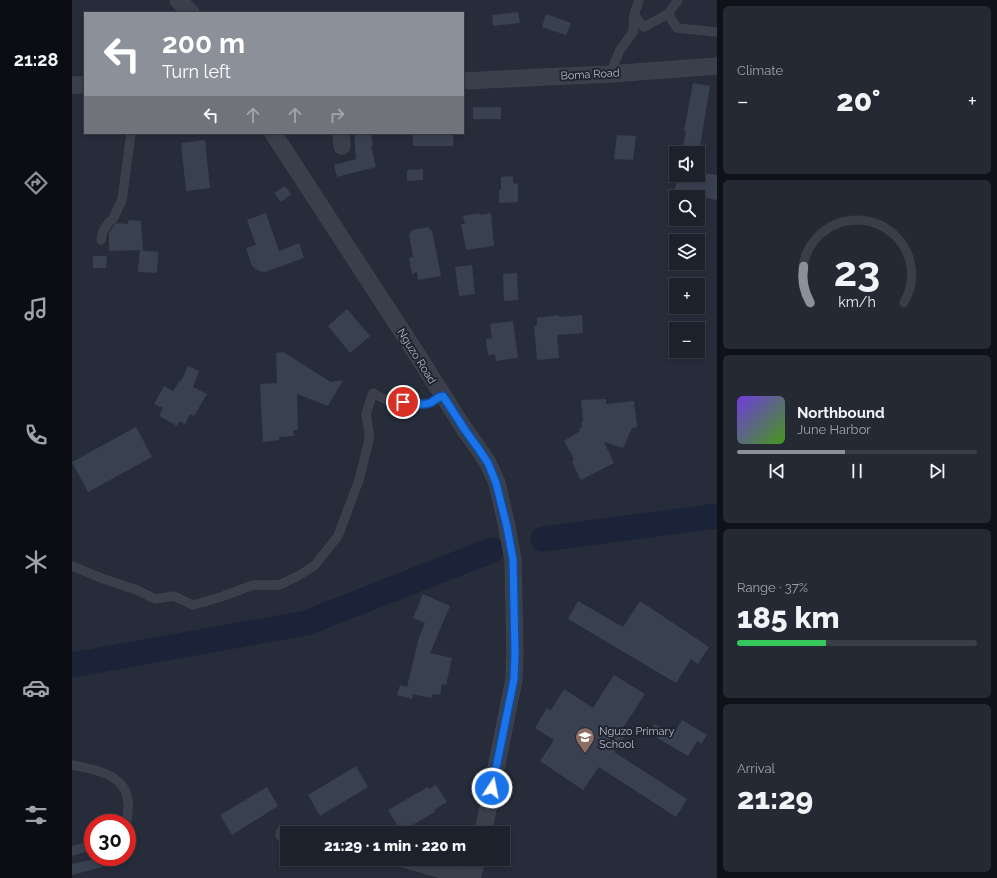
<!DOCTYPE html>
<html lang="en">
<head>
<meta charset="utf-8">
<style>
  body { margin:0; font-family:Raleway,sans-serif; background:#252934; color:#f1f3f6; height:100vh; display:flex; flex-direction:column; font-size:15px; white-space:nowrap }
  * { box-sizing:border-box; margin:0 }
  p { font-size:13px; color:#a0a3a9 }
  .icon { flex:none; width:22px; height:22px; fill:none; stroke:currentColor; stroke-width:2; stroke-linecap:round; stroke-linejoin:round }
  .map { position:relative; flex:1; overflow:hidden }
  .sheet { display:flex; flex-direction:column; gap:6px; padding:6px; background:#0f1218; width:280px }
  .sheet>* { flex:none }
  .guide { position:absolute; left:12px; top:12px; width:380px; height:122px; border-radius:0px; box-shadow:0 2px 6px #0003,0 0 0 1px #3a3e48; background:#8c9099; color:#fff; overflow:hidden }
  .controls { position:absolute; left:597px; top:146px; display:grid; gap:8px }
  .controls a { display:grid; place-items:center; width:36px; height:36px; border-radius:0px; background:#1c212c; box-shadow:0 2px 6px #0003,0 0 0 1px #3a3e48; font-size:20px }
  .speed { position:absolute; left:12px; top:814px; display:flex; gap:8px; font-size:20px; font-weight:700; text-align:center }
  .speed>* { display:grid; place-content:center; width:52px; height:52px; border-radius:50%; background:#1c212c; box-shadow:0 2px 6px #0003,0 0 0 1px #3a3e48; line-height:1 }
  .speed .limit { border:6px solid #d22; background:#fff; color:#111 }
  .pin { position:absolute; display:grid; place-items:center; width:34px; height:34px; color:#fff; margin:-17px; border:2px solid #fff; border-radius:50%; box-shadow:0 1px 4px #0007 }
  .me { position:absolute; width:44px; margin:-22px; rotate:11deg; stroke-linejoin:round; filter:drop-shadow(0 0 3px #0008) }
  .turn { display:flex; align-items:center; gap:14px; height:84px; padding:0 12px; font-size:18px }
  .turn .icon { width:52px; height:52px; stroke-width:2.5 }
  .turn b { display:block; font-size:28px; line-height:34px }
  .lanes { display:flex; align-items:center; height:38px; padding:0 12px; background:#0003; justify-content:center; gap:20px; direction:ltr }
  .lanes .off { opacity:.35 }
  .big { font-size:30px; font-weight:800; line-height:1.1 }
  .sheet .tile { flex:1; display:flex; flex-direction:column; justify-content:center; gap:6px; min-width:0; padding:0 14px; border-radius:6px; background:#252934 }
  .sheet .dial { align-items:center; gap:0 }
  .dial svg { height:104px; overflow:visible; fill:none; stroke:#3a3e48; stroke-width:7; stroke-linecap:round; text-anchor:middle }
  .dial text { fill:#f1f3f6; stroke:none }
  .song { display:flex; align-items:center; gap:12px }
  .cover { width:48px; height:48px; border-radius:6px; background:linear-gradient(135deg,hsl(260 70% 55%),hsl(100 70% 35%)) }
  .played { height:4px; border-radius:2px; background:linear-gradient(90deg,#8c9099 45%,#3a3e48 45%) }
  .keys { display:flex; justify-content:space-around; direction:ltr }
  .heat { display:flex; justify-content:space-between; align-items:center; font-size:22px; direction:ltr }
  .charge { height:6px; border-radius:3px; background:linear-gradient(90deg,#34c759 37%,#3a3e48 0) }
  .trip { position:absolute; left:208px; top:826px; width:230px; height:40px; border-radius:0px; background:#1c212c; box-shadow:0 2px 6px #0003,0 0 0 1px #3a3e48; font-weight:800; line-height:40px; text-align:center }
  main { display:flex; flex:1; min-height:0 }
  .tab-bar { display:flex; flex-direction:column; width:72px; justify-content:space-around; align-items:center; background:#0b0d12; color:#a0a3a9 }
  .tab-bar .icon { width:28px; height:28px }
  .tab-bar .active { color:#8c9099 }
  .tab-bar b { font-size:18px; color:#f1f3f6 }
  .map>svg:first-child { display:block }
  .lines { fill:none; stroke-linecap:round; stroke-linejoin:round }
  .river { stroke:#1a2337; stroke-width:25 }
  .building { fill:#394050 }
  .lane-casing { stroke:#434854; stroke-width:9 }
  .street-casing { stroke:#434854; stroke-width:17 }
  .lane { stroke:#3a3f4b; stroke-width:8 }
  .street { stroke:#3a3f4b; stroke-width:16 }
  .route-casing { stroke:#114b97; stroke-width:10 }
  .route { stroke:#1a73e8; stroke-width:7 }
  .labels { text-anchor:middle; stroke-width:4; stroke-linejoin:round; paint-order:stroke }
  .street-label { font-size:11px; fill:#b5bac6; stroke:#1f2430 }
  .poi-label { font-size:11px; fill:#b5bac6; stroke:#1f2430; text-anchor:start }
</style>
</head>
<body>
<main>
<nav class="tab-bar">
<b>21:28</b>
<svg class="icon active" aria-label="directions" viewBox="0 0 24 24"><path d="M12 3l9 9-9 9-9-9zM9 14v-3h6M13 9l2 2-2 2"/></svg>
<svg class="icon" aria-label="music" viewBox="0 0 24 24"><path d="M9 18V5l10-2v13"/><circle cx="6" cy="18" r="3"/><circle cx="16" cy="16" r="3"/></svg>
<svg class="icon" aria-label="phone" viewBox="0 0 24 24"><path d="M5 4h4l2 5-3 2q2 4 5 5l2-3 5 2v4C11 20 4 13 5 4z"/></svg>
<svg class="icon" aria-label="climate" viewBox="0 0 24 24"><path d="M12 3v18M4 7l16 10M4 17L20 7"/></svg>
<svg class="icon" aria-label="car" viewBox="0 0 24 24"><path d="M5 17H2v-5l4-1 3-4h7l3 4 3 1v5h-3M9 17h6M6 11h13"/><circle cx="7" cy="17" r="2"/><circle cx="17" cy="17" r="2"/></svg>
<svg class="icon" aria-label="filters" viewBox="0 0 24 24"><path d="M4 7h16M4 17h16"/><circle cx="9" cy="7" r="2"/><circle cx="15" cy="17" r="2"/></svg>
</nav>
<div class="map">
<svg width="645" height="878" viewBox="0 0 645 878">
  <rect width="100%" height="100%" fill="#262c3a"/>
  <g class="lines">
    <path class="river" d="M471 539 645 516
      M0 665 234 623 420 550"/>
  </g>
  <path class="building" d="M446 12 448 23 421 26 420 15Z
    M474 14 499 23 494 35 470 27Z
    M621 83 638 86 627 153H610L614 131H612Z
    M401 107H429V119H401Z
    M282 133H299L301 145H299L304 167 265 177 262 165 284 159Z
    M341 133H382L381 146H341Z
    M545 135 564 136 561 160 542 159Z
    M133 140 138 188 114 191 109 143Z
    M351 169V180L335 181V170Z
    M626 172 645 175V200L602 193 606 175H626Z
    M441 176V183L446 184V202L427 203V190H429V177Z
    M213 186 219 194 209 202 202 193Z
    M194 213 207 251 227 243 232 258 193 272 187 271 180 266 174 248 184 245 175 220Z
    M407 213 408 215 419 213 422 246 394 250 389 224H393L391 216Z
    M57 220 69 221 71 250 37 251V232L44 223 56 224Z
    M356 227 360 231 369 276 346 280 345 272 340 274 337 258 341 257 337 235 340 230Z
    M68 250 86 252 85 273 66 272Z
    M21 256H35L34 268H21Z
    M400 265 403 294 387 296 383 267Z
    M445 273 446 300 432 301 431 274Z
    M275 309 298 336 278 353 256 326Z
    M487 315V317L510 315 511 333 485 335 487 358 465 360 462 326H465V318Z
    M441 321 446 358 424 361 423 354 416 355 414 339 420 338 418 324Z
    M211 352 259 382 271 380 256 406 225 394 226 430H221L222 436 207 437V440L191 442 188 384 205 383 204 353Z
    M116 366 127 371 121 387 135 394 122 416 118 414 113 424 108 421 105 426 87 416 91 408 82 404 92 386 101 391 108 380 109 381Z
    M534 399V404L562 401 565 427 560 428 551 448 532 442 542 463 509 480 500 462 502 459 492 441 508 431 507 429 510 427 509 423 511 422 509 400Z
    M64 427 80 457 16 492 0 462Z
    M351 594 378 606 358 653 380 658 374 685 370 684 368 695 361 694 359 698 341 694 340 699 325 695 328 685 335 687 347 637 353 623 341 618Z
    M506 601 551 627 568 601 637 647 626 664 619 659 604 683 496 619Z
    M542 675 573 694 551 728 556 731 542 752 615 799 604 817 527 767 511 790 468 761 482 740 463 728 475 708 479 710 492 689 521 708Z
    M610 720 635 735 629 744 625 741 616 756 577 733 583 724 601 735Z
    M284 766 296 787 248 816 236 795Z
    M364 785 375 802 362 810 363 812 335 828V827L328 830 316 810 356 787 357 789Z
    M195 787 206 806 160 835 148 815Z
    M32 857 34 866 0 875V864Z"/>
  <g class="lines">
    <defs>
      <path id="lane" d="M596 14 606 0
        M562 15 567 0
        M538 74 548 50 561 32 562 15 572 27 596 14 605 28 645 32
        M29 240 31 231 37 222 41 219 50 200 59 133
        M0 566 29 578 65 590 83 599 102 596 121 605 149 597 181 585H207L226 576 242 566 266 536 287 480 297 440V432L294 414 301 393C307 396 313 400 319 401 327 403 349 405 357 403 363 401 365 397 371 396
        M0 765C35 772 65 778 54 823
        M0 851 21 845"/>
      <path id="street" d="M106 0 119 13
        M391 81 538 74 645 66
        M0 85H13
        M201 133 346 356 393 430 406 448 416 463 425 483 435 527 441 560 443 653 442 679 438 699 411 833
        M269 133 270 146
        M212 834H215
        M332 859 398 878
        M400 878 405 859"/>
    </defs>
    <use href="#lane" class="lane-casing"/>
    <use href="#street" class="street-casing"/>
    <use href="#lane" class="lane"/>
    <use href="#street" class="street"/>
  </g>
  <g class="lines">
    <defs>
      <path id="route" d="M331 402C338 404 353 406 360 402 364 399 366 397 371 396L393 430 406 448 416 463 424 483 435 527 441 560 443 653 442 679 420 788"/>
    </defs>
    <use href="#route" class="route-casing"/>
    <use href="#route" class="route"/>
  </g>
  <defs>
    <symbol id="school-pin" viewBox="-11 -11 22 30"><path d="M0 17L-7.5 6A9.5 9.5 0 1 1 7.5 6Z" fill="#8d6e63" stroke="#1f2430"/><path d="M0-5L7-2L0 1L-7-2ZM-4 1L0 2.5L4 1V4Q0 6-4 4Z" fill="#fff"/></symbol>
  </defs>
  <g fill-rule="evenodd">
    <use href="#school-pin" x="502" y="726" width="22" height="30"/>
  </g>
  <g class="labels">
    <g class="street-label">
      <text transform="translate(518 74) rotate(-3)" y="4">Boma Road</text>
      <text transform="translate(345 356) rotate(58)" y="4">Nguzo Road</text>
    </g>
    <g class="poi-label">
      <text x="527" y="735">Nguzo Primary<tspan x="527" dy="13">School</tspan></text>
    </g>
  </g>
</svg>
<div class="controls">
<a><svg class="icon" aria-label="sound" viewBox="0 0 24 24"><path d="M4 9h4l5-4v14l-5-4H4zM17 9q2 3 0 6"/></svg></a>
<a><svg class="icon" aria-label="search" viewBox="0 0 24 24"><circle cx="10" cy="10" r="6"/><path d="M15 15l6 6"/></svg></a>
<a><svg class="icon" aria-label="layers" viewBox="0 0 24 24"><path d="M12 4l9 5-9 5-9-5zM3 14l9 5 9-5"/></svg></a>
<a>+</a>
<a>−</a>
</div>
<div class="speed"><div class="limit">30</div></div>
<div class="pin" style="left:331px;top:402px;background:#d93025"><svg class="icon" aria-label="arrive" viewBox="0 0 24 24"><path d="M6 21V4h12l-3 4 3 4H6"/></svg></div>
<svg class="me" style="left:420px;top:788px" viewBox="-20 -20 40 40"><circle r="17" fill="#1a73e8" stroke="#fff" stroke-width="3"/><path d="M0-11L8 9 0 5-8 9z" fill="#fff"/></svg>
<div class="trip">21:29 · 1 min · 220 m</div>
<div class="guide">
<div class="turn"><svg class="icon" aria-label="left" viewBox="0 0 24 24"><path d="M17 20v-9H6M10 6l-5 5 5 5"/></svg><div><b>200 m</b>Turn left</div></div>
<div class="lanes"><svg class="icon" aria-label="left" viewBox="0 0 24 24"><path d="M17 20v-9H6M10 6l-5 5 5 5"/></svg><svg class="icon off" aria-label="ahead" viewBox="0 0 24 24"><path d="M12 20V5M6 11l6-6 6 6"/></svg><svg class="icon off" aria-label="ahead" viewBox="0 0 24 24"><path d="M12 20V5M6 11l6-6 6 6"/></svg><svg class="icon off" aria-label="right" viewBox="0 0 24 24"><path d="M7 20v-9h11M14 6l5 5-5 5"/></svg></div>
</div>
</div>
<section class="sheet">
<div class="tile"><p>Climate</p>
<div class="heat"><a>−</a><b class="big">20°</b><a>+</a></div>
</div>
<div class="tile dial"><svg viewBox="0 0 100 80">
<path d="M14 69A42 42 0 1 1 86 69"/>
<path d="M14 69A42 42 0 0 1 9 41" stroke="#8c9099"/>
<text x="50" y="56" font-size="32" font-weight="700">23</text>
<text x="50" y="72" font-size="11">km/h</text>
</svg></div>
<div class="tile">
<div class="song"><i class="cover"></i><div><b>Northbound</b><p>June Harbor</p></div></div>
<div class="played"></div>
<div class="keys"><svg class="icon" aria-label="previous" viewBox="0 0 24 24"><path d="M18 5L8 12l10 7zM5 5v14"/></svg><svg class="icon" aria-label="pause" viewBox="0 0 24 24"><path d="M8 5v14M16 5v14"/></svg><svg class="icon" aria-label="next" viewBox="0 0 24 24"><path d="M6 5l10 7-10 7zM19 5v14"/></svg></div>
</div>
<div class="tile"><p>Range · 37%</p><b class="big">185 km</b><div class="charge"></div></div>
<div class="tile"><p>Arrival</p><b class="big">21:29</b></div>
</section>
</main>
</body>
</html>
